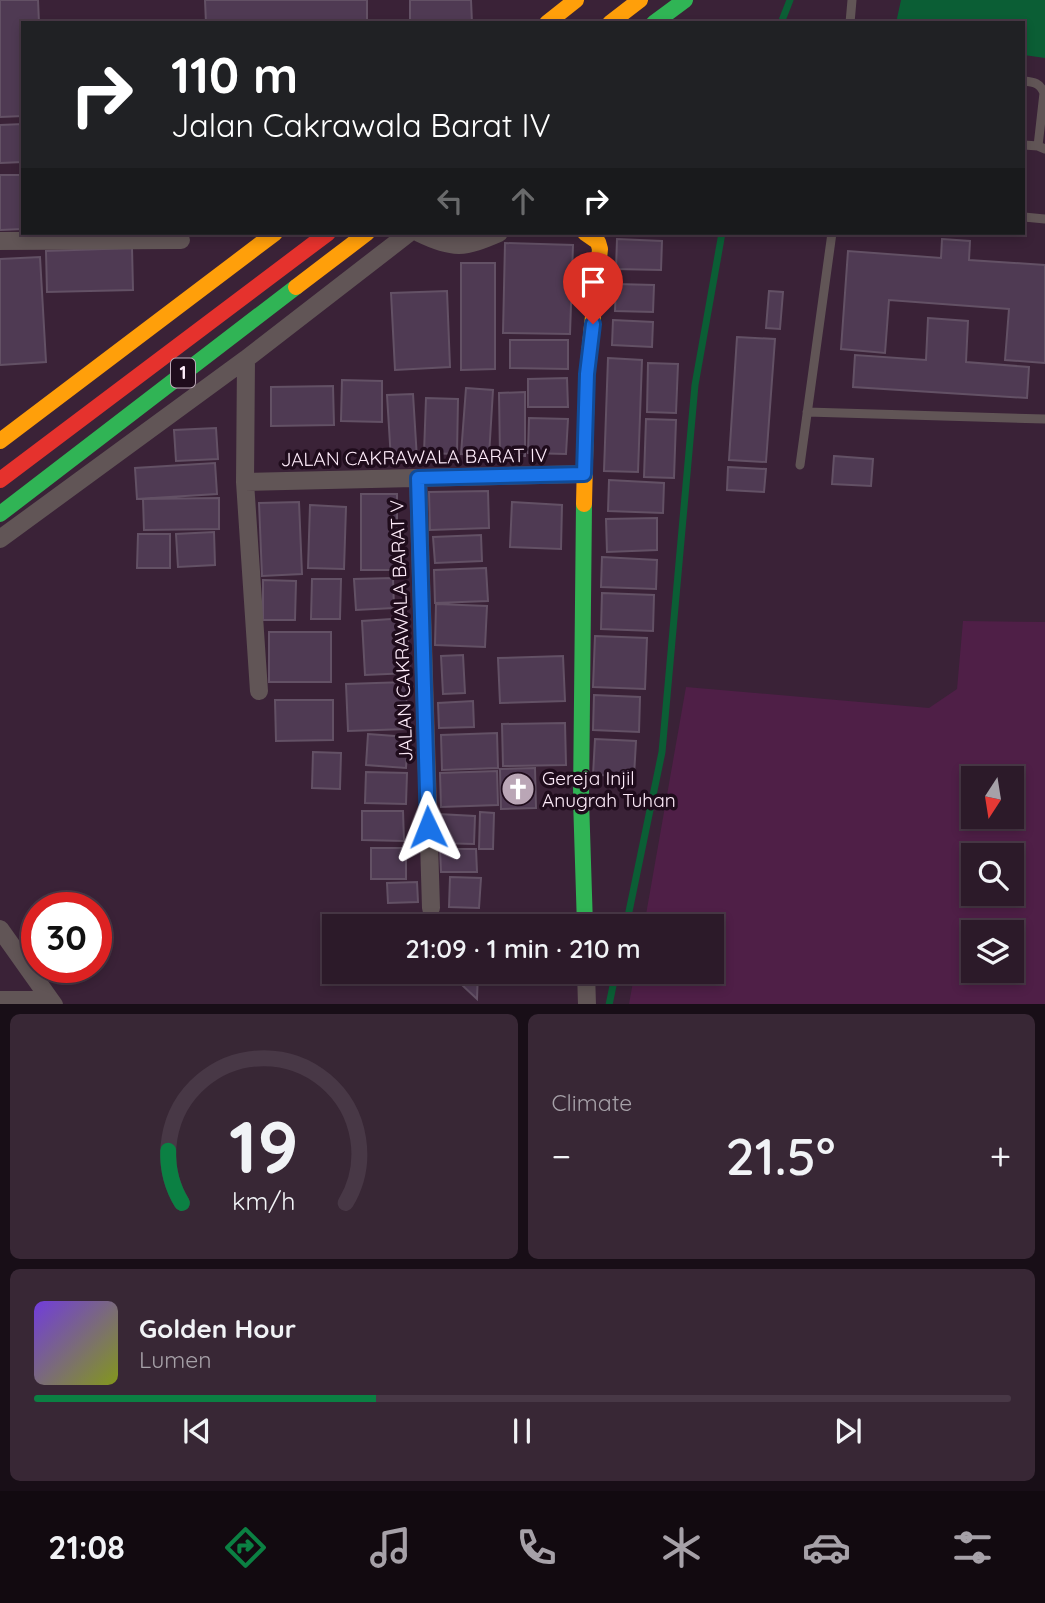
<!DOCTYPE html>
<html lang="en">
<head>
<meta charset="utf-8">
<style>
  body { margin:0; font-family:Quicksand,sans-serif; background:#382735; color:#f1f3f6; height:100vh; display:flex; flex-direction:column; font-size:26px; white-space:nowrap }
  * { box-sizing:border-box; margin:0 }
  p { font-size:23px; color:#a6a1a8 }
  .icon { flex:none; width:38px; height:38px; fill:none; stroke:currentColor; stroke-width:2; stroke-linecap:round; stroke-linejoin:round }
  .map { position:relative; height:1004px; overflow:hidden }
  .sheet { display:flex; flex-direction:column; gap:10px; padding:10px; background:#180e17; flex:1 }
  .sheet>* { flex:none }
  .hud { position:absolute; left:21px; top:21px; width:1004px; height:214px; border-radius:0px; box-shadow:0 4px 10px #0003,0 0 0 2px #483846; background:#202124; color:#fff; overflow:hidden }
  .needle { width:46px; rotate:192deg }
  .tools { position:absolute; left:961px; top:766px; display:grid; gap:14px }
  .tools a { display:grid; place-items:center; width:63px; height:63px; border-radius:0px; background:#2c1a29; box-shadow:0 4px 10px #0003,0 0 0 2px #483846; font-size:35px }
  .speed { position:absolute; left:21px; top:892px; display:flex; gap:14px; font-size:35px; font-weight:700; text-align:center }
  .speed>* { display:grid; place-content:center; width:91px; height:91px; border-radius:50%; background:#2c1a29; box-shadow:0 4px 10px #0003,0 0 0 2px #483846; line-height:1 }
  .speed .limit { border:10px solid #d22; background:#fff; color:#111 }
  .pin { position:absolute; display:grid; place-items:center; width:60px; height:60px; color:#fff; margin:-72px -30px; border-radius:50% 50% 50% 0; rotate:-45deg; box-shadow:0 0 7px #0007 }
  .pin .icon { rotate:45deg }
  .me { position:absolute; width:77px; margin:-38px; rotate:358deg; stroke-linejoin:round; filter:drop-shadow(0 0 5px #0008) }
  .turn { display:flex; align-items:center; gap:24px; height:147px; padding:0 35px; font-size:32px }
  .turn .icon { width:91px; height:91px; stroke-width:2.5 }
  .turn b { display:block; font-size:49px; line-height:60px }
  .lanes { display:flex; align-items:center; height:66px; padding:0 35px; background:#0003; justify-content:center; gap:35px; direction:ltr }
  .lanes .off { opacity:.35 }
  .big { font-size:52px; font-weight:600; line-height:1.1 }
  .sheet .widget { flex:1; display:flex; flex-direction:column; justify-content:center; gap:10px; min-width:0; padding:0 24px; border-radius:10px; background:#382735 }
  .sheet .dial { align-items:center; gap:0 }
  .dial svg { height:182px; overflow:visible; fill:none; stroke:#483846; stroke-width:7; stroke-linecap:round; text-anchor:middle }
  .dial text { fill:#f1f3f6; stroke:none }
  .song { display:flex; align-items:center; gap:21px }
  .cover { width:84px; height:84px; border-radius:10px; background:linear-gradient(135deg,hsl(260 70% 55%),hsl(70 70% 35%)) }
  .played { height:7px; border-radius:4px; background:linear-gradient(90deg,#0b8043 35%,#483846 35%) }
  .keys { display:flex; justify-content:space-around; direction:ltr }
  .heat { display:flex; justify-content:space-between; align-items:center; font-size:38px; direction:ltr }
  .sheet .tiles { flex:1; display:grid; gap:10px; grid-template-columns:1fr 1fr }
  .widget:last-child { grid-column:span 2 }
  .trip { position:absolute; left:322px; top:914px; width:402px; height:70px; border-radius:0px; background:#2c1a29; box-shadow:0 4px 10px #0003,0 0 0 2px #483846; font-weight:600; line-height:70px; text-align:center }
  .tab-bar { display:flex; height:112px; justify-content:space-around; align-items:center; background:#120a10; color:#a6a1a8 }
  .tab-bar .icon { width:49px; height:49px }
  .tab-bar .active { color:#0b8043 }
  .tab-bar b { font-size:32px; color:#f1f3f6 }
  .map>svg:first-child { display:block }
  .built { fill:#4f1f47; fill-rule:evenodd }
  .water { fill:#0b5e35 }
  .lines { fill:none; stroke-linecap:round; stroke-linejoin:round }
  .stream { stroke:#0b5e35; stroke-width:7 }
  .building { fill:#4f3a53; stroke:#635165; stroke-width:2 }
  .lane { stroke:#615556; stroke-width:9 }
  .street { stroke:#615556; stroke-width:18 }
  .fast { stroke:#30b455; stroke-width:16 }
  .slow { stroke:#ff9f0a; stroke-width:16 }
  .jam { stroke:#e5322d; stroke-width:16 }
  .route-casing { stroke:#114b97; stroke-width:18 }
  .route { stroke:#1a73e8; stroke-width:12 }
  .labels { text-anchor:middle; stroke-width:7; stroke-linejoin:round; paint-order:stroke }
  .shield { fill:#1f0c1c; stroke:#bcaab8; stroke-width:2 }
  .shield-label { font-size:18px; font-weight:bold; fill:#ffedfb }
  .street-label { font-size:19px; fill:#ffedfb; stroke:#1f0c1c }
  .poi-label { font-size:19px; fill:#ffedfb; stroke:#1f0c1c; text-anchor:start }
</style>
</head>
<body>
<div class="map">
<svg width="1045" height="1005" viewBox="0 0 1045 1005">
  <rect width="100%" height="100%" fill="#3a2237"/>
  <path class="built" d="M963 621 1045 622V1004H629L635 971H712V926H644L686 687 929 708 957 689ZM973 779H1012V817H973ZM973 856H1012V894H973ZM973 933H1012V971H973Z"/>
  <path class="water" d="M901 0H1045V58L1024 55V23H896Z"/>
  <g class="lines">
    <path class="stream" d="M781 23 790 0
      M626 926 662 752 695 385 722 233
      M609 1005 616 971"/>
  </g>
  <path class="building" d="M0 0H38L39 23H23V116L0 117Z
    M205 0H367V23H206Z
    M410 0H471L472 23H410Z
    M23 124V162L0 163V125Z
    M0 175H23V229L0 230Z
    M617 239 662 241 661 270 616 269Z
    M942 239 970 241 969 260 1045 265V363L1005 360 1009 309 889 300 885 353 841 349 848 251 941 258Z
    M505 243 573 245 570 334 503 333Z
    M132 248 133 290 47 292 46 251Z
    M40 257 46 362 0 365V259Z
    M461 263H495V369L461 370Z
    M616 284 654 285 653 312 615 311Z
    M447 291 450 367 395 370 391 293Z
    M769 291 783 292 780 329 766 328Z
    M928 318 968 321 966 362 1029 367 1027 398 853 387 855 355 926 360Z
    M613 320 653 322 652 347 612 345Z
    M737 337 775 339 766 462 729 460Z
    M510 340H568V369L510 368Z
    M608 358 642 360 638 472 604 471Z
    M648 363 678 364 676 413 647 412Z
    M567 378 568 407H528V379Z
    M342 380 382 381V422L341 421Z
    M333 386 334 425 271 426V387Z
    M466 388 493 390 489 456 461 454Z
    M525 392V456H500L499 393Z
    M413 394 417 459 391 460 387 395Z
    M426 398 458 399 457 454 424 453Z
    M529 418 568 419 566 454 528 453Z
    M646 419 676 420 674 478 644 477Z
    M216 428 218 459 176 461 174 430Z
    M834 456 873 459 871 486 832 484Z
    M215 463 217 494 137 499 135 468Z
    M728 467 766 469 764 492 727 490Z
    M609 480 664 483 663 513 608 511Z
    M488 491 489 528 430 530 429 492Z
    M361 494H397V570H361Z
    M219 498V529L144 530 143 499Z
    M299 502 302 574 262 576 259 503Z
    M512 502 562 505 561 549 510 547Z
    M310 505 346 507 344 569 308 568Z
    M657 518V550L607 552 606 519Z
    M214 532 215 565 178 567 176 534Z
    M138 534H170V568H137Z
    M481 535 482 561 435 563 433 537Z
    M602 557 657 560 656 589 601 587Z
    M486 568 488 601 435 603 434 570Z
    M393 578 394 608 356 610 354 579Z
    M312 579H341L340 619H311Z
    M263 580 296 581 295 620H263Z
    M602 593 654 595 653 631 601 629Z
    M436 604 487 606 485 647 435 645Z
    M406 618 410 673 365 675 362 621Z
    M269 632H331V682H269Z
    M595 636 647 638 645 689 593 687Z
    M463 655 465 693 443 694 441 656Z
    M563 656 565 701 500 703 498 658Z
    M406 682 407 729 348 731 346 684Z
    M594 695 640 697 639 732 593 730Z
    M275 700H333V740L276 741Z
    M473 701 474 727 439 728 438 703Z
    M565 723 566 765 503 766 502 724Z
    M497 733 498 768 442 770 441 735Z
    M368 734 408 737 406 768 366 765Z
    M595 739 636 741 634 776 593 775Z
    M313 752 341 753 340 789 312 788Z
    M535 768 536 808 501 809 500 769Z
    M497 771 498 805 441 807 440 773Z
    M366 772 407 773 406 804 365 803Z
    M362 811H403L404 841 362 840Z
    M480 812 494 813 493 849H479Z
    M438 814 475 816 474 844 437 843Z
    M371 848H406V879H371Z
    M440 849H476L477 872H441Z
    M450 877 481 878 479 908 449 907Z
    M417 882 418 902 388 903 387 883Z
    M447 971H478L477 999Z"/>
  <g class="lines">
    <path class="lane" d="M850 23 852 0
      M1024 81C1034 82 1040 83 1044 93L1038 146 1045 149
      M1024 145 1038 146
      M1024 217 1045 219
      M807 412 1045 419
      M800 465 832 233"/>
    <path class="street" d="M419 233C454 250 464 248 499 233
      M0 241 181 240
      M246 359 245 482 259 691
      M418 478 431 908
      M245 482 584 474
      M0 539 246 359 409 233
      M0 929 54 1005
      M586 971 587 1005
      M0 1000H50"/>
    <path class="fast" d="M654 23 685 0
      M584 504 581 799 585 926
      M0 514 296 287"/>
    <path class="slow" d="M547 23 576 0
      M610 23 640 0
      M296 287 367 233
      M0 441 275 233
      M584 504 587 374 600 249 598 242 585 233"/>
    <path class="jam" d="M0 480 328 233"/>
  </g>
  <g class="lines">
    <defs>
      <path id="route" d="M428 827 418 478 584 474 587 374 593 324"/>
    </defs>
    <use href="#route" class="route-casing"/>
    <use href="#route" class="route"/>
  </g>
  <defs>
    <symbol id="church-disc" viewBox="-11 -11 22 22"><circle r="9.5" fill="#baa6b6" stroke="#1f0c1c"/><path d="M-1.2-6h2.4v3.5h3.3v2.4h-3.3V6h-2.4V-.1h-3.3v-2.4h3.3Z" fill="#fff"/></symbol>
  </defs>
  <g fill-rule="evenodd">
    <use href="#church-disc" x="499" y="770" width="38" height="38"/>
  </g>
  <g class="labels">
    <rect class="shield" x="171" y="358.5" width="24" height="29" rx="5"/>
    <g class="shield-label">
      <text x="183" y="379">1</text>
    </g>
    <g class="street-label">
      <text transform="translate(414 457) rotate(-1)" y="7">JALAN CAKRAWALA BARAT IV</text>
      <text transform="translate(401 631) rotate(-92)" y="7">JALAN CAKRAWALA BARAT V</text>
    </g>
    <g class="poi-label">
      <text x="542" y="785">Gereja Injil<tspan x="542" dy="22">Anugrah Tuhan</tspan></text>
    </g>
  </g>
</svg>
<div class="tools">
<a><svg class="needle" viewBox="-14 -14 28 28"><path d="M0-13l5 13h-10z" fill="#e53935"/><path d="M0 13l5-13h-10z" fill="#a6a1a8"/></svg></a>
<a><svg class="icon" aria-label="search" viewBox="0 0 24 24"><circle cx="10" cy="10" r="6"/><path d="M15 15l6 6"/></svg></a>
<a><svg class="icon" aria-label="layers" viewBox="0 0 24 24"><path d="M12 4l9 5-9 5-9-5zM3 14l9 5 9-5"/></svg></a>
</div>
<div class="speed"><div class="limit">30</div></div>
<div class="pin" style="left:593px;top:324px;background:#d93025"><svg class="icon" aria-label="arrive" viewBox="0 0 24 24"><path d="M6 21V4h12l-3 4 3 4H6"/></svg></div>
<svg class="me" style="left:428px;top:827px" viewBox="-20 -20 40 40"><path d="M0-17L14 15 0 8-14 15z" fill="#1a73e8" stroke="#fff" stroke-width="4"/></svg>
<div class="trip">21:09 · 1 min · 210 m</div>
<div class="hud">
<div class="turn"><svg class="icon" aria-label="right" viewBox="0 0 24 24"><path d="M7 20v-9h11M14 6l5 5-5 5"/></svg><div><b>110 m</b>Jalan Cakrawala Barat IV</div></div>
<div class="lanes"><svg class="icon off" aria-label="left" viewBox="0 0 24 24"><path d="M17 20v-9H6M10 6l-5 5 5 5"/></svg><svg class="icon off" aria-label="ahead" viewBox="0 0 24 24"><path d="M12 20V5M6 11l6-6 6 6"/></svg><svg class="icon" aria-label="right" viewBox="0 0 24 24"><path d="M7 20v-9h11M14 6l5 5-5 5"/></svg></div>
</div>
</div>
<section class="sheet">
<div class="tiles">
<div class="widget dial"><svg viewBox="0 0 100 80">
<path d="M14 69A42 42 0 1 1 86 69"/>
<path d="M14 69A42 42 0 0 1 8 46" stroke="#0b8043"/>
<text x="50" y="56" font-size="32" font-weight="700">19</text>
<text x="50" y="72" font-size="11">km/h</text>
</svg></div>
<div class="widget"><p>Climate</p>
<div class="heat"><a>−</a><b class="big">21.5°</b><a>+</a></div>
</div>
<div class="widget">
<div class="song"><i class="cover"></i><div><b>Golden Hour</b><p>Lumen</p></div></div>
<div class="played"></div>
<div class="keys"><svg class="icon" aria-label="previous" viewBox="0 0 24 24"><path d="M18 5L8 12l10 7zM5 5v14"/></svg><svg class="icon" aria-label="pause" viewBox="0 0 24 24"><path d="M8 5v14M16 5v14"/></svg><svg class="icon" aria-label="next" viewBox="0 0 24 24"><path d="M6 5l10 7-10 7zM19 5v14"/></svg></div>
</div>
</div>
</section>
<nav class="tab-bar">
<b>21:08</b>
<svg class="icon active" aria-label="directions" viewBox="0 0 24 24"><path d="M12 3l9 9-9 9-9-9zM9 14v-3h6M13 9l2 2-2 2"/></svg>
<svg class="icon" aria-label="music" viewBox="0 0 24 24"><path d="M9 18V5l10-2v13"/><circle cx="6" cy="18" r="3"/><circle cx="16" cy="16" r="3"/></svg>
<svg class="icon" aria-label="phone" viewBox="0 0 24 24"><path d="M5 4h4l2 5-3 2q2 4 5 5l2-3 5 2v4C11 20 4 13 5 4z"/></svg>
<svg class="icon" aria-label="climate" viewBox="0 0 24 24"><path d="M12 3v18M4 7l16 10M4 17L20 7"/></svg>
<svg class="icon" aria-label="car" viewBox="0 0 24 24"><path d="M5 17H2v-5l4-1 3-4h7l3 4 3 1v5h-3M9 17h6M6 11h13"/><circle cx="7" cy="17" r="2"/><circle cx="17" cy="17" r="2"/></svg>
<svg class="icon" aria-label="filters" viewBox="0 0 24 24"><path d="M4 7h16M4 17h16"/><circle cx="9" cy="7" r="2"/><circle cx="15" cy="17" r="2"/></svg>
</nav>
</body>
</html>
